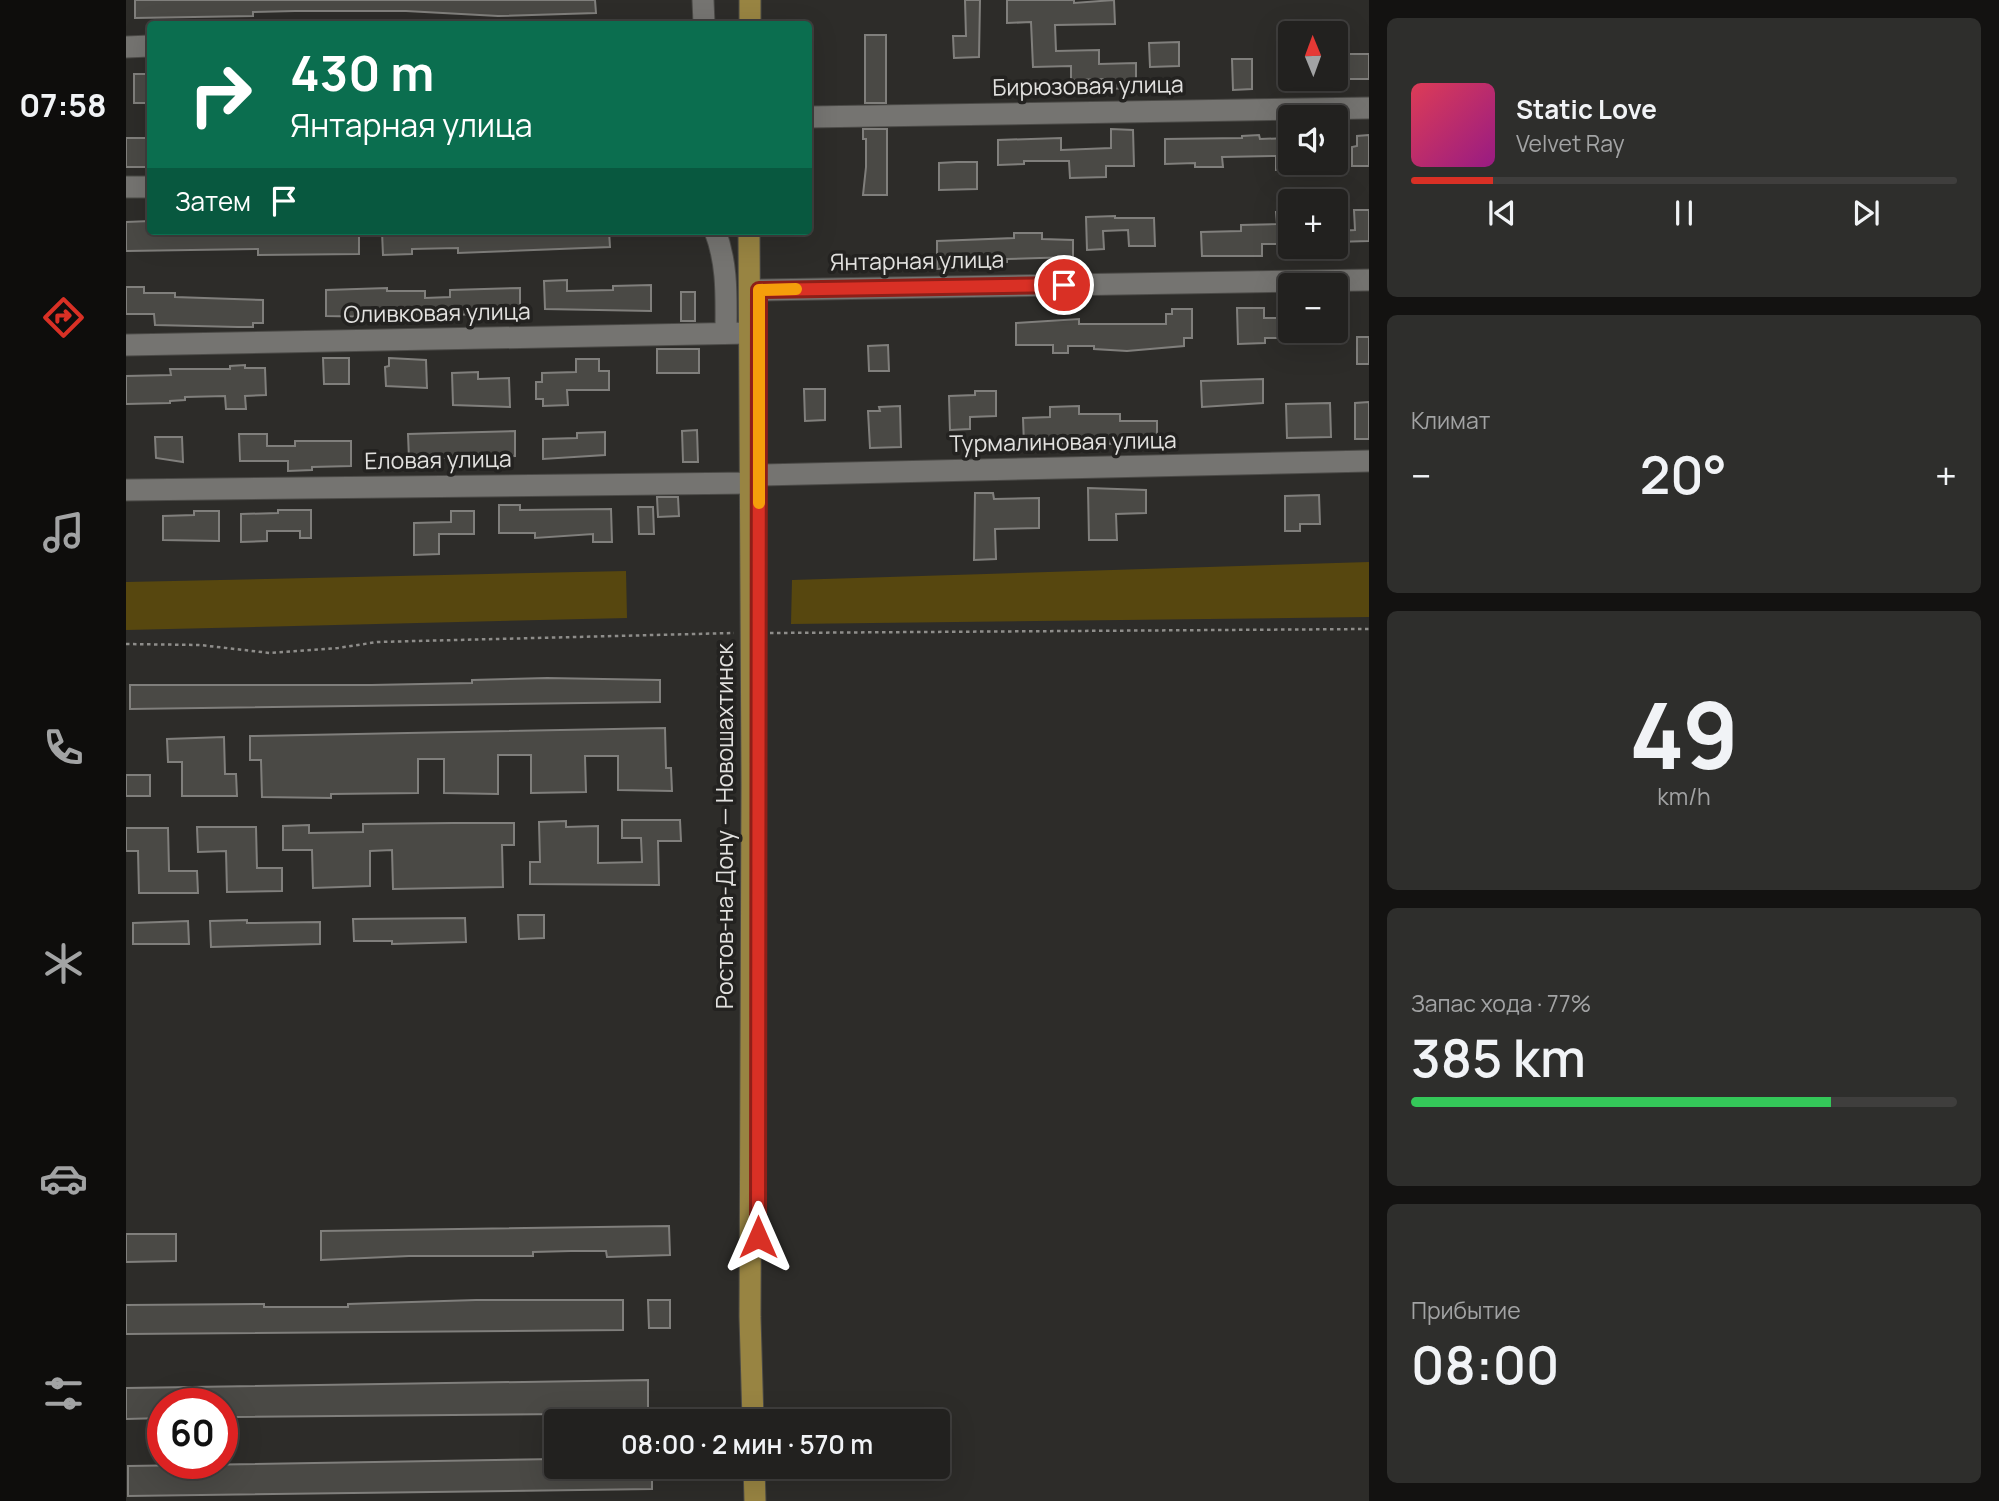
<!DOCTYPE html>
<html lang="ru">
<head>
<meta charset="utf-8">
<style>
  body { margin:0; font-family:Manrope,sans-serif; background:#2e2e2c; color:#f1f3f6; height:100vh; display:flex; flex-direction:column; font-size:26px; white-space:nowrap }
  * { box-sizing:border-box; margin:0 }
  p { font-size:23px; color:#a2a3a4 }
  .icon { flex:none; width:38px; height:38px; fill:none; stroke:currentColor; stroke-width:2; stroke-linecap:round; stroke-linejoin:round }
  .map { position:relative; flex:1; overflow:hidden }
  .sheet { display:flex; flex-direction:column; gap:18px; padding:18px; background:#131211; width:630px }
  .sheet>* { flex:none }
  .hud { position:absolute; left:21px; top:21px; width:665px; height:214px; border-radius:7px; box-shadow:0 7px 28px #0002,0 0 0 2px #3f3e3d; background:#0b6e4f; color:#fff; overflow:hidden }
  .needle { width:46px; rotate:359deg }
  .tools { position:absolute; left:1152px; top:21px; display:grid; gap:14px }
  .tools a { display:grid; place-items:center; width:70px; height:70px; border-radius:7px; background:#22211f; box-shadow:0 7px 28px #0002,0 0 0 2px #3f3e3d; font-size:35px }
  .speed { position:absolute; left:21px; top:1388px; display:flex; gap:14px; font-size:35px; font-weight:700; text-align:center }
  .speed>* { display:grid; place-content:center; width:91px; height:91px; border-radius:50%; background:#22211f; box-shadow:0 7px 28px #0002,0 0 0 2px #3f3e3d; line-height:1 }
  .speed .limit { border:10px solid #d22; background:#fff; color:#111 }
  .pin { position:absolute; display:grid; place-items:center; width:60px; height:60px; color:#fff; margin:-30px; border:4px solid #fff; border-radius:50%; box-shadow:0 2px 7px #0007 }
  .me { position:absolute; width:77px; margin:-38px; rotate:0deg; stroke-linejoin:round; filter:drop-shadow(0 0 5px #0008) }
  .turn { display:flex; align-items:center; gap:24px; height:147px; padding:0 28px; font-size:32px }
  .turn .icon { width:91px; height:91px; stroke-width:2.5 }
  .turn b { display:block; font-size:49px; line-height:60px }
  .then { display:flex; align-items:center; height:66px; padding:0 28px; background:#0003; gap:14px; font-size:26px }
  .big { font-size:52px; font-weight:600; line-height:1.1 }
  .sheet .widget { flex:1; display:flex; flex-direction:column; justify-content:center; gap:10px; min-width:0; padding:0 24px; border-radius:10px; background:#2e2e2c }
  .sheet .dial { align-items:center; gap:0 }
  .dial b { font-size:91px; line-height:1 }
  .song { display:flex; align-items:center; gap:21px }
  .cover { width:84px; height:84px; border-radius:10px; background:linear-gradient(135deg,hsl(350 70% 55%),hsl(310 70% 35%)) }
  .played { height:7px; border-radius:4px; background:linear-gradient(90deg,#d93025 15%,#3f3e3d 15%) }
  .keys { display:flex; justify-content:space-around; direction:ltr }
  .heat { display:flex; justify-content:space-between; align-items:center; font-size:38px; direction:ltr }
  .charge { height:10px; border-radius:5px; background:linear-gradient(90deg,#34c759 77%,#3f3e3d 0) }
  .trip { position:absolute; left:418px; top:1409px; width:406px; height:70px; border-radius:7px; background:#22211f; box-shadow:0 7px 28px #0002,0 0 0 2px #3f3e3d; font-weight:600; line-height:70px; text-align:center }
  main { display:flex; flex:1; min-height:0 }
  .tab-bar { display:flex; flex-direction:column; width:126px; justify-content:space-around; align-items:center; background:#0e0d0c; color:#a2a3a4 }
  .tab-bar .icon { width:49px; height:49px }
  .tab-bar .active { color:#d93025 }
  .tab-bar b { font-size:32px; color:#f1f3f6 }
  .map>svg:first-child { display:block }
  .green { fill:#57470f }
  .building { fill:#4a4945; stroke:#807f7c; stroke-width:2 }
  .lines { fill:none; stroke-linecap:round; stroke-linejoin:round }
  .minor-casing { stroke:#4b4a47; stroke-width:23 }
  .major-casing { stroke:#4b4a47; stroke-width:23 }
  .path { stroke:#8e8d8a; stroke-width:2.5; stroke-dasharray:3.5 3.5; stroke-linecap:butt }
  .minor { stroke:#757471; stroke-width:21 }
  .major { stroke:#988442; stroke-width:21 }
  .route-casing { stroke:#8d1f18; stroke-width:18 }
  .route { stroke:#d93025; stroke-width:12 }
  .slow { stroke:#f59e0b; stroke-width:12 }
  .labels { text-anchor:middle; stroke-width:7; stroke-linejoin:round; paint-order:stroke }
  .street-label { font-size:23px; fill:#e2e1df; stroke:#232220 }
</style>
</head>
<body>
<main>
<nav class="tab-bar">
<b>07:58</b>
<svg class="icon active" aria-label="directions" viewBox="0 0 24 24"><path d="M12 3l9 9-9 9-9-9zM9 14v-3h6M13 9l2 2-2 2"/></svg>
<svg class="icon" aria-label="music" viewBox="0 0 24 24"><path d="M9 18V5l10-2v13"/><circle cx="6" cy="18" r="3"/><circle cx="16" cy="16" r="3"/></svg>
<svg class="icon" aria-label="phone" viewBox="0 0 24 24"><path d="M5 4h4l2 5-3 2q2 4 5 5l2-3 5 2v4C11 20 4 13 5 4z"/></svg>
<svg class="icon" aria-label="climate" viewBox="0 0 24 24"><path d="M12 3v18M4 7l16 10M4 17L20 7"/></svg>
<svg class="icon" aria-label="car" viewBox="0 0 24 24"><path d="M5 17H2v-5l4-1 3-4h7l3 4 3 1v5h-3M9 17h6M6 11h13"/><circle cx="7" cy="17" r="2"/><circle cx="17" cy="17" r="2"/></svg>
<svg class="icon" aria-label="filters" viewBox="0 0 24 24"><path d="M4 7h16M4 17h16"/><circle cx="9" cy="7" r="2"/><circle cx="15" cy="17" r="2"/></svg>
</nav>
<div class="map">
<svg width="1243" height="1501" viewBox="0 0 1243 1501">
  <rect width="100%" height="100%" fill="#2d2c29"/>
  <path class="green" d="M1243 562V617L665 624 666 580Z
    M500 571 501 618 0 630V582Z"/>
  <path class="building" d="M9 0H469L470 13 372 16 280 11H169L127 12V16L9 18Z
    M839 0H854L853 57 828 58 827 36H840Z
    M881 0H948V3L988 0 989 24 929 25 930 51 973 50V64L1010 63V88L982 89V79L945 80V66L907 67 905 22 881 23Z
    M739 35H760V103H739Z
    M1053 42V66L1024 67 1023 43Z
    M1209 54H1243V79H1209Z
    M1106 59H1126V89L1107 90Z
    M8 74H24V103H8Z
    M737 129H761V195H737L740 167V139H737Z
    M985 129 1007 130 1008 166H980V177L944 178 943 161H898V164L872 165V140L935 138V150L985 148Z
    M1133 135 1134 139 1164 138V170H1150V156L1096 157 1097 167H1069V163L1039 164V139L1116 138V136Z
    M1243 135V166H1226V147L1231 146V136Z
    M0 138H24V167H0Z
    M831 162H851V189L813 190V163Z
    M1228 210H1243V241L1209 242V231L1229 230Z
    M1150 212H1164V244H1136V256H1076L1075 232 1115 231V225L1151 224Z
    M989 216V218H1028L1029 246H1003L1002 230 977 231 978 249 961 250 960 217Z
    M24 221V231H233V254L132 255V249L0 251V222Z
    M268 231H483L484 247 332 253V248L286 249V254L257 255 256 232Z
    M888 233H916V239L947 240V257L881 259V262L838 263V268L811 269V241L888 238Z
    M441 280V291L487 290V286L525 285V311L419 309 418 281Z
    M0 287H18V293H49V297L137 300V323H127V327H112L29 325 28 314H0Z
    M261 288V291H299V298L324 297V290L394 288V314L302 315V318L200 316V290Z
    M555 292H569V321H555Z
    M1111 308H1138V318H1164V338H1139V343L1112 344Z
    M1046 309H1066V338H1058V346L1001 351 968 349V346H942V353H927V345H890V323L953 319V324H1040V314H1046Z
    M1231 337H1243V364H1231Z
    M762 345 763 371H743L742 346Z
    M531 349H573V373H531Z
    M197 358H223V384H198Z
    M263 358 300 360 301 388 260 386 259 367 263 366Z
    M450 359H473V371H483V390H441L442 405 417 406V399H410V382H416V373L450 372Z
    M119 365V368H139L140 395 119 396 120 409H100L99 396 59 397V400L44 401V403L0 404V376L45 375 44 369H104V366Z
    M352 372V379L383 378 384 407 327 405 326 373Z
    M1137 379V403L1076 407 1075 381Z
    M678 389H699V420L679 421Z
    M849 391H870V416L844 417V429L824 430 823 396 849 395Z
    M1243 402V439H1229V403Z
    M1204 403 1205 437 1161 438 1160 404Z
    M774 406 775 447 744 448 742 411H754L753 407Z
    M953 406V414H994V421H1031V443L971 444V437H942V443L898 445 897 418 924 417V407Z
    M571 430 572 462H557L556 431Z
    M389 431V456L283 459 282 434Z
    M479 432V455L417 459V439L451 438V433Z
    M113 434H141V446H169V441H225V466L186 467V470L162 471V461H114Z
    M29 437H56L57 462 30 458Z
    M962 488 1020 490V513L990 514 991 540H963Z
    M849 493H867L868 499 913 498V528L869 529 870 559 848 560Z
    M1193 495 1194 524H1174V531H1159V496Z
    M531 497H552L553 516 532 517Z
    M373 505H394V510L485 509 486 542H467V534L409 538V533H373Z
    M512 507H527L528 534H513Z
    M152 510H185V538H174V531H141V541L115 542V514L152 513Z
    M68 511H93V541L37 540V516L68 515Z
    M325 511H348V534H313V554L288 555V523L325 522Z
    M421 678 534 680V702L4 709V685H245L346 683V680Z
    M539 728 540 768H545L546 791 492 790V756H459L460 792 405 793V755H372V794L318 793V759H292V793L205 794V798L136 797 135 760H124V736Z
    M98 737 99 774H110L111 796H56V762H42L41 739Z
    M0 775H24V796H0Z
    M496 820H554L555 841H532L533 885 404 884V862H414L413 822 440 821V827L472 826V863L516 862 515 838H496Z
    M327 823H388V845H376L377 887 267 889 266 850 244 851V886L187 888 186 850H157V826L183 825V833L237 832V824Z
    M71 827H130L131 868H156V891L101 892 100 851 72 852Z
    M0 828H42L43 871H71L72 893H13L12 851H0Z
    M392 915H418V938L393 939Z
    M339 918 340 942 266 944V941H228L227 919Z
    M121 920V923L194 922V944L85 947 84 921Z
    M62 921 63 944H7V923Z
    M543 1226 544 1255 481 1257 480 1251H445L407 1252V1256H283L195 1260V1231Z
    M0 1234H50V1261L0 1262Z
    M350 1300H497V1330L0 1334V1305L138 1304V1307H222V1304Z
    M522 1300H544V1328H523Z
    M522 1380V1409L468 1410 439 1414 108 1417 96 1416V1404H37V1418L0 1419V1388Z
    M430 1459V1466H526V1489L2 1496V1466Z"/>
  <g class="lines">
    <defs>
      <path id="minor" d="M577 0 578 24
        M0 47 24 46
        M682 117 1243 108
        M0 187H24
        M589 231C602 265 600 298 600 333
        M633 290 1243 280
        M0 345 623 333
        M632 475 1243 461
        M0 490 625 483"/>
      <path id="major" d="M624 24V0
        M623 231 626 784 624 1317 627 1421
        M628 1466 629 1501"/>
    </defs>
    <use href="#minor" class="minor-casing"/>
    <use href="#major" class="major-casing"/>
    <path class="path" d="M644 633 1243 629
      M0 644 74 645 144 653 212 648 251 642 608 633"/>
    <use href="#minor" class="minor"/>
    <use href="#major" class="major"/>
  </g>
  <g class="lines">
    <defs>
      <path id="route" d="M632 1237 633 290 938 285"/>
    </defs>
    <use href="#route" class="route-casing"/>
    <use href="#route" class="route"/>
    <path class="slow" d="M633 503V290L670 289"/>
  </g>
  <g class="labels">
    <g class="street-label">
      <text transform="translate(962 86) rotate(-1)" y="8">Бирюзовая улица</text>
      <text transform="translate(791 261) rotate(-1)" y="8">Янтарная улица</text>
      <text transform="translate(311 313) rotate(-1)" y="8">Оливковая улица</text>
      <text transform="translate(937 442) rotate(-1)" y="8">Турмалиновая улица</text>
      <text transform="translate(312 460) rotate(-1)" y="8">Еловая улица</text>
      <text transform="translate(599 826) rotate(-90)" y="8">Ростов-на-Дону — Новошахтинск</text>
    </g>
  </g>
</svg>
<div class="tools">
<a><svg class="needle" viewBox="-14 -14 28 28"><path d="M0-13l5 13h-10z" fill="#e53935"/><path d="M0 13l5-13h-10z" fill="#a2a3a4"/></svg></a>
<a><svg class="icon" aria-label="sound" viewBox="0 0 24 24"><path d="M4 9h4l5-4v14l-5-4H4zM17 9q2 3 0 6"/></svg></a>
<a>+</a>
<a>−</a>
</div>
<div class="speed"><div class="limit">60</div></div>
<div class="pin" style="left:938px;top:285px;background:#d93025"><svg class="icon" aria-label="arrive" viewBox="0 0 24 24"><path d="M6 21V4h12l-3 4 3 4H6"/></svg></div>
<svg class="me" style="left:632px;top:1237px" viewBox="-20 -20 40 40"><path d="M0-17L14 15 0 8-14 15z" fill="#d93025" stroke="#fff" stroke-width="4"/></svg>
<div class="trip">08:00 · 2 мин · 570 m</div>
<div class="hud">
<div class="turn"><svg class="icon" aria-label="right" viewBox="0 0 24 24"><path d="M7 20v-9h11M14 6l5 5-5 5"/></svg><div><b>430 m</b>Янтарная улица</div></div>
<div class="then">Затем<svg class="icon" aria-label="arrive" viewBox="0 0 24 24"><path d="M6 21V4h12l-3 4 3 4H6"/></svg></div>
</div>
</div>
<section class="sheet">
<div class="widget">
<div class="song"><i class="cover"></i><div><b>Static Love</b><p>Velvet Ray</p></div></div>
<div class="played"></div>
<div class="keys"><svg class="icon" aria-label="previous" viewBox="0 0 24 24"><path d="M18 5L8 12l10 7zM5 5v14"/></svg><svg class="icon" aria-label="pause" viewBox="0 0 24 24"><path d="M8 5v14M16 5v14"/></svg><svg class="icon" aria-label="next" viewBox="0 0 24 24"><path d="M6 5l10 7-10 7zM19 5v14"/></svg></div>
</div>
<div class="widget"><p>Климат</p>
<div class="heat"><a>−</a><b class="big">20°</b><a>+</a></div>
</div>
<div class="widget dial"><b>49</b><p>km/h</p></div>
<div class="widget"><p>Запас хода · 77%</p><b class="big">385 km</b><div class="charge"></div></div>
<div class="widget"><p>Прибытие</p><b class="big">08:00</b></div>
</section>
</main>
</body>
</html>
